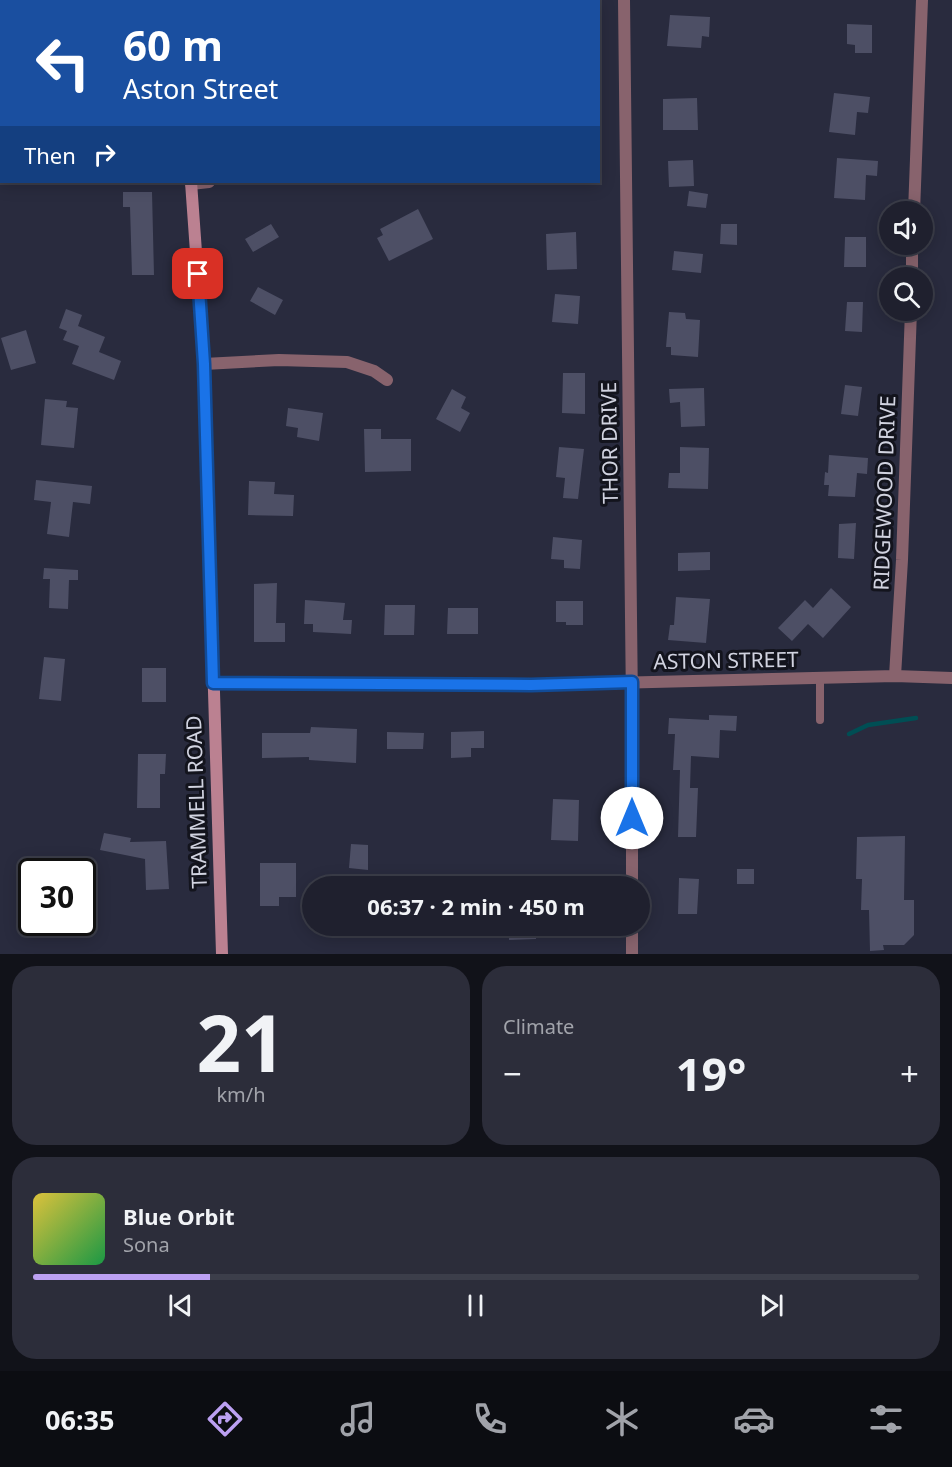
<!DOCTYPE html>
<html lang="en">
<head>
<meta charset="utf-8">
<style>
  body { margin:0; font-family:"Noto Sans",sans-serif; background:#2c2d3a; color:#f1f3f6; height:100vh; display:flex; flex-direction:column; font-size:22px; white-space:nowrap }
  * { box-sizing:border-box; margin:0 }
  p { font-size:20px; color:#a1a3aa }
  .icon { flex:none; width:33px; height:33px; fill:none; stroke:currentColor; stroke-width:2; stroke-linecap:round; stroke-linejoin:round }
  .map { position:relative; height:954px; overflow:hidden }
  .panel { display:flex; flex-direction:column; gap:12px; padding:12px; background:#111219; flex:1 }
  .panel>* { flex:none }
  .guide { position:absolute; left:0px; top:0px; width:600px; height:183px; box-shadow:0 3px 15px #0003,0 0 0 2px #3c3e4a; background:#1a4fa0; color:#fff; overflow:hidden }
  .fabs { position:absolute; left:879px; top:201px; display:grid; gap:12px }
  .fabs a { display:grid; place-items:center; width:54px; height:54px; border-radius:50%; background:#1f202e; box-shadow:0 3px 15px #0003,0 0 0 2px #3c3e4a; font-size:30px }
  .speed { position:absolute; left:18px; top:858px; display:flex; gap:12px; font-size:30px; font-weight:700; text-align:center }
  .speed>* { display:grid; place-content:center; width:78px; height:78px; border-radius:50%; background:#1f202e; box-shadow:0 3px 15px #0003,0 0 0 2px #3c3e4a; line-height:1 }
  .speed .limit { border:3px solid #111; border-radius:9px; background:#fff; color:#111 }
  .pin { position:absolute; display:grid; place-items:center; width:51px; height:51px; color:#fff; margin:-26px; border-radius:12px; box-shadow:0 3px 9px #0006 }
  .me { position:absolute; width:66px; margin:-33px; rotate:0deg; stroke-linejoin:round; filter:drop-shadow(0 0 4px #0008) }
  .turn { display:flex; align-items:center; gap:21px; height:126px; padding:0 24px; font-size:27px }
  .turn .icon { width:78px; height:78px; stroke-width:2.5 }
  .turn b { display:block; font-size:42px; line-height:51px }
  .then { display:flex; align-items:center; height:57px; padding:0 24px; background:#0003; gap:12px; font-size:22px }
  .big { font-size:45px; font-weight:700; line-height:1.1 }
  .panel .widget { flex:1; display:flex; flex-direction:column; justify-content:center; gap:9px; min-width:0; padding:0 21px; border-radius:24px; background:#2c2d3a }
  .panel .dial { align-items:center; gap:0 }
  .dial b { font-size:78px; line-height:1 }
  .song { display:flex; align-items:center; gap:18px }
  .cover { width:72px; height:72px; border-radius:9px; background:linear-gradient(135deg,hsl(50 70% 55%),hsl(140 70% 35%)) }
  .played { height:6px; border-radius:3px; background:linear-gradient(90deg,#bca0f2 20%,#3c3e4a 20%) }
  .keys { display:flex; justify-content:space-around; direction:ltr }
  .heat { display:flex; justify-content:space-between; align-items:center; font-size:33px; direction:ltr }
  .panel .tiles { flex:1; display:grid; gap:12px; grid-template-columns:1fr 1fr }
  .widget:last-child { grid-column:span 2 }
  .trip { position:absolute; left:302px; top:876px; width:348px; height:60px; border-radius:30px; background:#1f202e; box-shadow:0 3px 15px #0003,0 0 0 2px #3c3e4a; font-weight:700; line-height:60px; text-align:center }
  .tabs { display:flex; height:96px; justify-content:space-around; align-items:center; background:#0c0d12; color:#a1a3aa }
  .tabs .icon { width:42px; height:42px }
  .tabs .active { color:#bca0f2 }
  .tabs b { font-size:27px; color:#f1f3f6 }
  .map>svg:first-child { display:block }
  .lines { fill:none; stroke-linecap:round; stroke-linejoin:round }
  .stream { stroke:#004e54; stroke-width:4.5 }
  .building { fill:#4d4f65 }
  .lane { stroke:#88636d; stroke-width:8 }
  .street { stroke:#88636d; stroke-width:12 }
  .secondary { stroke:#bb8191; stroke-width:12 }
  .route-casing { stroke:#114b97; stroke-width:15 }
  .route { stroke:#1a73e8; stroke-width:10 }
  .labels { text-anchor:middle; stroke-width:6; stroke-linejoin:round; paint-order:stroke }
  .street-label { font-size:21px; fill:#d1d3e0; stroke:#13141d }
</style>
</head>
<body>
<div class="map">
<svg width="952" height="954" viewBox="0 0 952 954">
  <rect width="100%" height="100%" fill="#292b3e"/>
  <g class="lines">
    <path class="stream" d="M849 734 868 725 916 718"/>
  </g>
  <path class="building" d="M670 15 710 17 709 37 702 36 701 48 667 46Z
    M847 24 872 25V53H855V45L847 44Z
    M834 93 870 97 868 113 857 112 855 135 829 132Z
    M697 98 698 130H663V99Z
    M837 158 878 161 877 176 866 175 865 200 834 198Z
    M693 160 694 186 669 187 668 161Z
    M689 191 708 194 706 208 687 206Z
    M123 192H152L154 275H132L130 207H123Z
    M418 209 433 239 389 261 377 238 383 235 380 229Z
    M271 224 279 237 253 252 245 239Z
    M721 224H737V245L720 244Z
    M576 232 577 269 547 270 546 234Z
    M845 237H866V267H844Z
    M674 251 703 254 701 273 672 270Z
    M258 287 283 300 275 315 250 301Z
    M555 294 580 296 578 324 552 322Z
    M847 302H863L862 332 845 331Z
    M66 309 82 315 78 326 105 337 99 352 121 361 114 380 72 364 79 346 63 340 67 331 59 328Z
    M669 312 685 313 686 319 700 320 698 357 671 355V347H666Z
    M26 330 36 363 11 370 1 338Z
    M563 373H585V414L562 413Z
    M845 385 862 387 858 416 841 414Z
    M704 388 705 426 681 427 680 402 670 403 669 389Z
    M452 389 466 397 461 408 470 413 460 432 436 419Z
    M45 399 67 401 66 407 78 408 74 448 41 445Z
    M288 408 323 413 319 441 297 437 298 428 286 426Z
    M364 429H381V439H411V471L365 472Z
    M559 447 584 449 578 499 563 498 565 478 556 477Z
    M680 447 709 448 708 489 668 488 669 473H680Z
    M829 455 868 458 867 474 857 473 855 497 828 496 829 485H824L825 472 828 473Z
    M36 480 92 486 90 504 73 502 69 537 47 534 51 502 34 500Z
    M249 481 275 482 274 494 294 495 293 516 248 515Z
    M856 523 854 559 838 558 839 524Z
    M553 537 582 540 580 569 564 568V560L551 559Z
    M710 552V570L678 571V553Z
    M44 568 78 570V580H69L68 609 49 608 50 579H43Z
    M277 583 276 623H285V642H254V584Z
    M831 588 851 607 823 638 808 624 792 641 778 628 805 600 813 608Z
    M676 597 710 599 706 643 668 640 670 625H674Z
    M305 600 345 603 343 620H352L351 634 313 632V624H304Z
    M556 601H583V625H566V622H556Z
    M385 605H415L414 635H384Z
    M448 608H478V634H447Z
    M44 657 65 659 61 701 39 699Z
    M142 668H166V702H142Z
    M709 715 737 716 736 731 720 730 719 758 691 756 690 788H698L696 837H678L680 770H673L675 734H668L669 718 709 720Z
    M311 727 357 729 356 763 309 760V757L262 758V733H310Z
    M484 731V748H471V757L451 758V732Z
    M387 732 424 733 423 749H387Z
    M138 754H166L165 774H160V808H137Z
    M553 799 579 800 578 841 551 840Z
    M104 833 131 838 130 842 166 841 169 889 146 890 145 859 100 850Z
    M905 836 904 900H914V935L904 945H883L884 950 870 951 869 910H861L862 879H856L857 837Z
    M351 844 368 845V870L349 868Z
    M260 863H296V897H279V906H260Z
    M737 869H754V884H737Z
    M679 878 699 879 697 914H678Z
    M509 926H536V939L509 940Z"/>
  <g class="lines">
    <path class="lane" d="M820 720V679"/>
    <path class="street" d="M624 0 632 705V886
      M1 29H2
      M191 184 209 182
      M914 212 922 0
      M912 278V244
      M204 364 279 360 347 362 374 371 387 380
      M895 676 902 560 911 310
      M213 683 531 685 895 676 952 678
      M632 926V954"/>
    <path class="secondary" d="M185 0V2
      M191 182 204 364 222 954"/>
  </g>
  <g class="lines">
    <defs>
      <path id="route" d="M198 274 204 364 213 683 531 685 632 682V818"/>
    </defs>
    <use href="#route" class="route-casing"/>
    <use href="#route" class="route"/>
  </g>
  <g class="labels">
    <g class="street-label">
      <text transform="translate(610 443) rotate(-91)" y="7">THOR DRIVE</text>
      <text transform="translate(885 493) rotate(-88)" y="7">RIDGEWOOD DRIVE</text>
      <text transform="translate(726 661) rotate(-1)" y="7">ASTON STREET</text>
      <text transform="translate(197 802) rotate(-92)" y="7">TRAMMELL ROAD</text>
    </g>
  </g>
</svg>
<div class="fabs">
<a><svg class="icon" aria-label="sound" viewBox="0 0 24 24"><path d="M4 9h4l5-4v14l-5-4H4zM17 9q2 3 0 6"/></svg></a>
<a><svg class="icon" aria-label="search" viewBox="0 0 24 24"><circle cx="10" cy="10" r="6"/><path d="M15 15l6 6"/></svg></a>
</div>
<div class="speed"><div class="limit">30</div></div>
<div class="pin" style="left:198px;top:274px;background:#d93025"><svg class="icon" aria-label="arrive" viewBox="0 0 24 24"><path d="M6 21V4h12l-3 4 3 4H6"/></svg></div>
<svg class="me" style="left:632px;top:818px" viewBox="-20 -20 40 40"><circle r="19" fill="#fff"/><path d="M0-13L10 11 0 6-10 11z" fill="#1a73e8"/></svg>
<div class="trip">06:37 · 2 min · 450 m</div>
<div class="guide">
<div class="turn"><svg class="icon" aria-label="left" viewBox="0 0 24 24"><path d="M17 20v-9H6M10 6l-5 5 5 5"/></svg><div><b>60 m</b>Aston Street</div></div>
<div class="then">Then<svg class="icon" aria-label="right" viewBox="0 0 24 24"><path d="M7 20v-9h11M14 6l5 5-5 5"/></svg></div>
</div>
</div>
<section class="panel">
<div class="tiles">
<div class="widget dial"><b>21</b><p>km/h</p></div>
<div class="widget"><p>Climate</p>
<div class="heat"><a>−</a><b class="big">19°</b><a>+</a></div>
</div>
<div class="widget">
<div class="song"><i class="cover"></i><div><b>Blue Orbit</b><p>Sona</p></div></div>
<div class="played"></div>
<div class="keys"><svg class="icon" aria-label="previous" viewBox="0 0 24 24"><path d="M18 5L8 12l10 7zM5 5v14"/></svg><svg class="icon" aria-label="pause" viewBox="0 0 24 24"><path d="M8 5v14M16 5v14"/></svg><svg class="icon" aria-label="next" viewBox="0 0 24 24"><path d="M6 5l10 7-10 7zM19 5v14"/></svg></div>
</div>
</div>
</section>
<nav class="tabs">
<b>06:35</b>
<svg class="icon active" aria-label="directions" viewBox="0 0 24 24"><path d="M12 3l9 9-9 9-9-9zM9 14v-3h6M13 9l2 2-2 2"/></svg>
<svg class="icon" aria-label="music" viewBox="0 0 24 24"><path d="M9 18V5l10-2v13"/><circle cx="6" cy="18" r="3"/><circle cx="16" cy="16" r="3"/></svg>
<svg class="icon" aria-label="phone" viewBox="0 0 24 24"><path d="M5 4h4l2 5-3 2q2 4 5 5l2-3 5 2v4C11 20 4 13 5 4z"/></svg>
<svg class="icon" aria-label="climate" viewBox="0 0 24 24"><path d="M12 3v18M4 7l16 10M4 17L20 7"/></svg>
<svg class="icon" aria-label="car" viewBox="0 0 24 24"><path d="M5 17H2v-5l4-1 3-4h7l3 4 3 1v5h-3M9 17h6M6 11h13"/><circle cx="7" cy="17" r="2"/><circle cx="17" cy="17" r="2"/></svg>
<svg class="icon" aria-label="filters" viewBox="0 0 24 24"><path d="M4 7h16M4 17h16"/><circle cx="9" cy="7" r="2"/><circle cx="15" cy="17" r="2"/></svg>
</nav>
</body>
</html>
